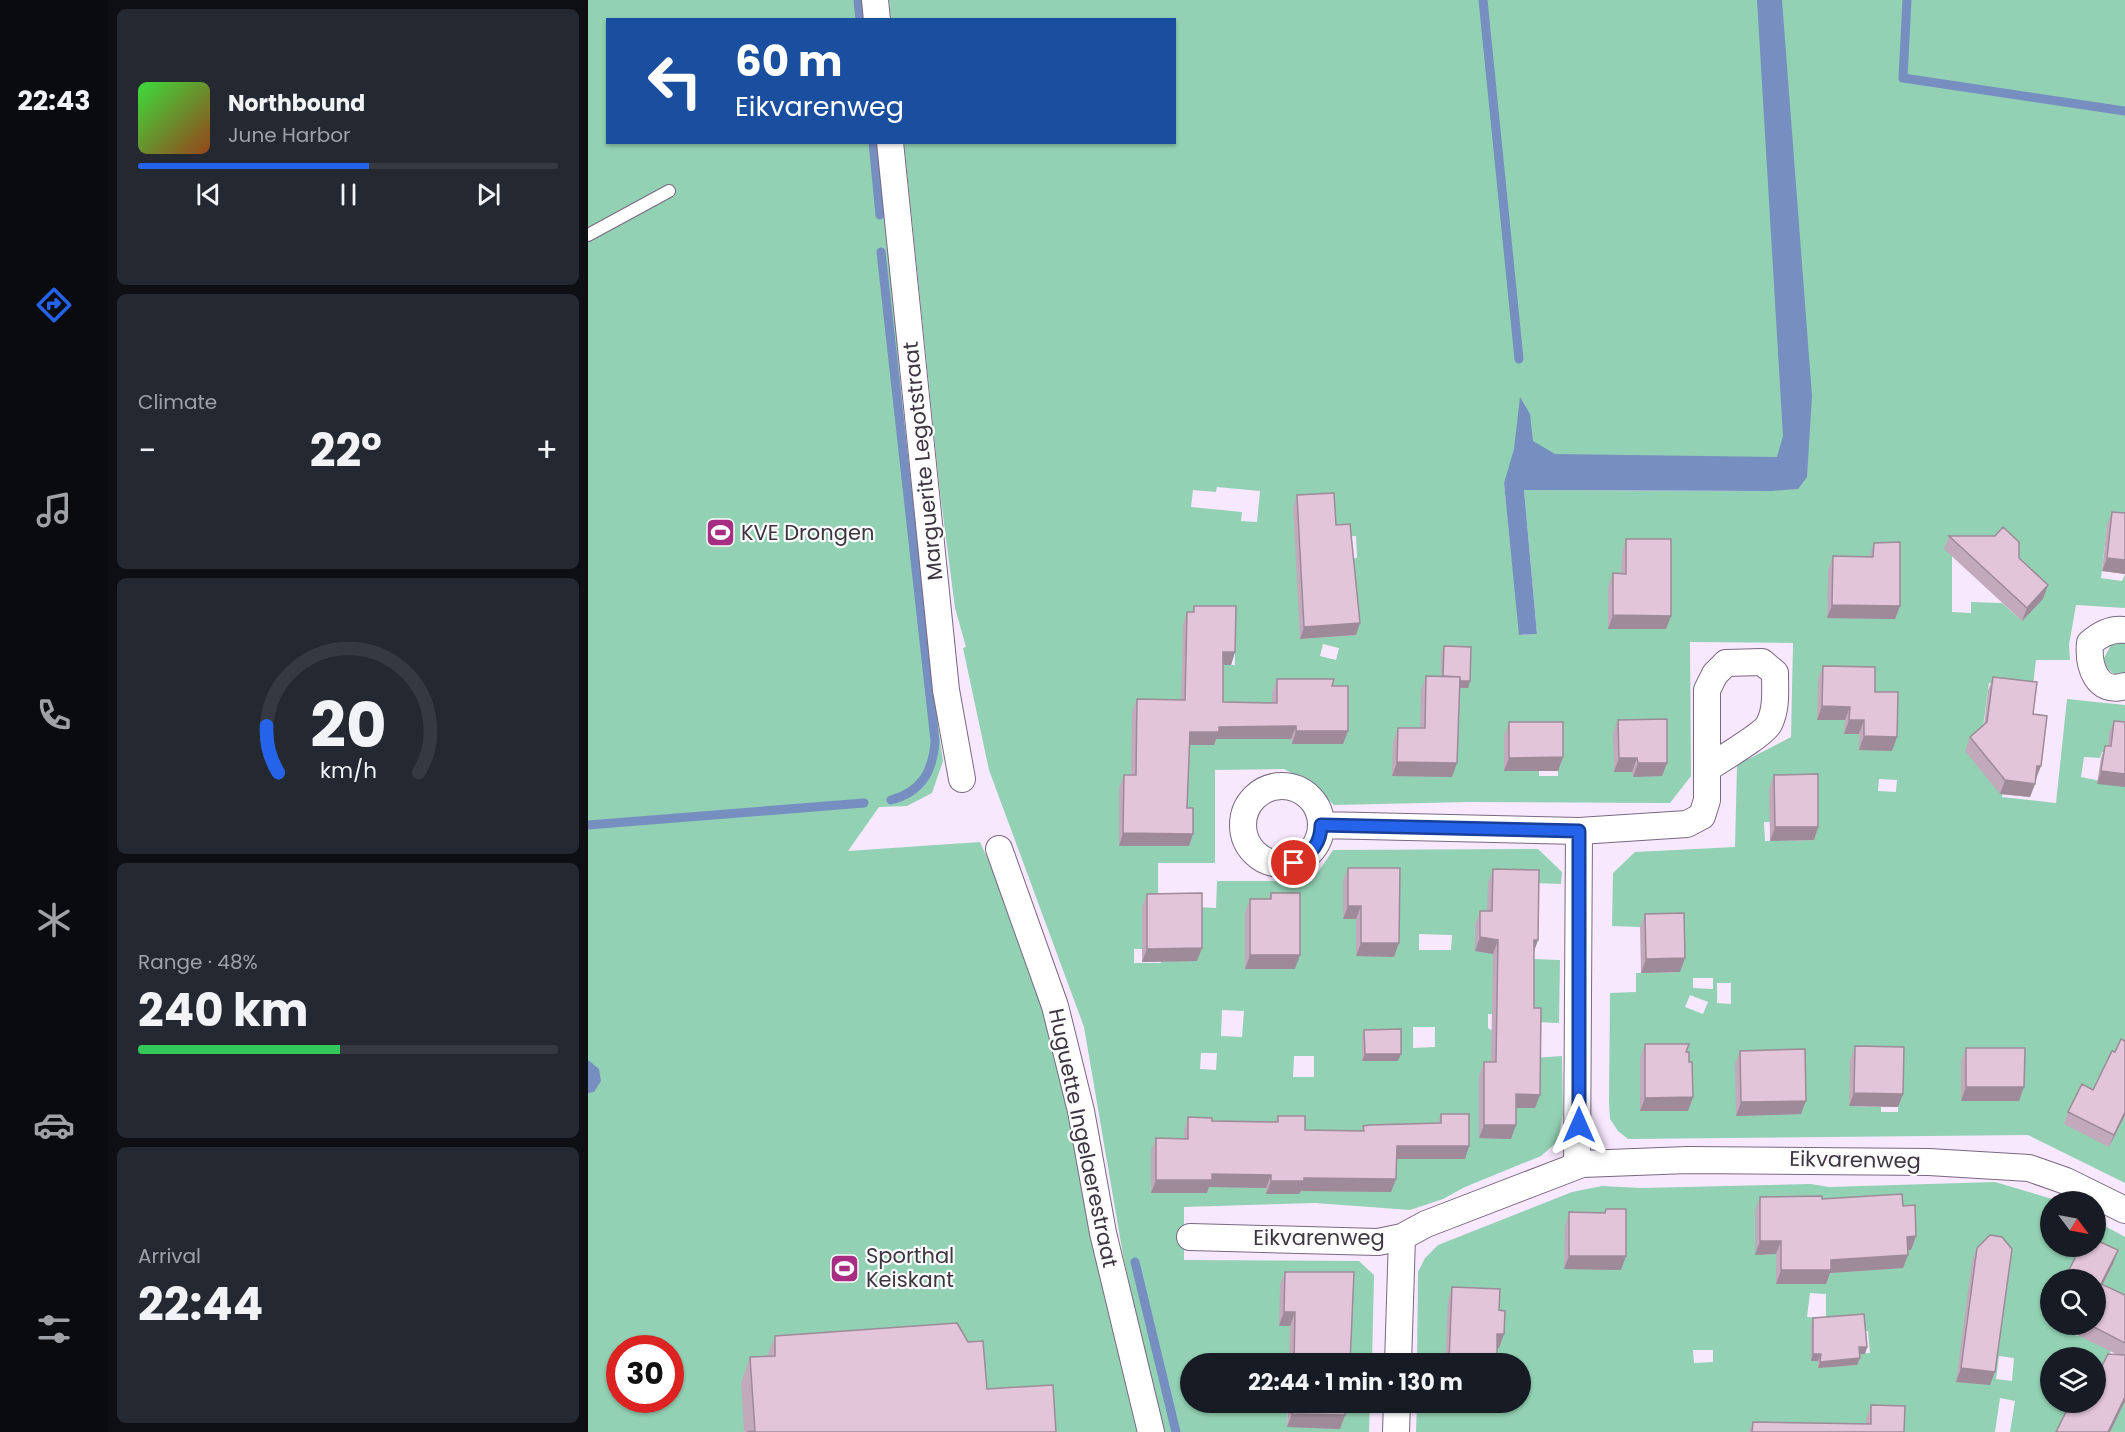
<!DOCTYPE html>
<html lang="en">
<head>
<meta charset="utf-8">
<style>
  body { margin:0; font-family:Poppins,sans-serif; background:#242831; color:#f1f3f6; height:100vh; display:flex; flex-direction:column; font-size:22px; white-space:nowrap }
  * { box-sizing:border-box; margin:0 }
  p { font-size:20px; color:#9ea1a6 }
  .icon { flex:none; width:33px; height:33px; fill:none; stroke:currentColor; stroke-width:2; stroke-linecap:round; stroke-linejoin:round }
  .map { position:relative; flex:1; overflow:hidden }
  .side { display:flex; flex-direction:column; gap:9px; padding:9px; background:#0d0f14; width:480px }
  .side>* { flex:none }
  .top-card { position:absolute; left:18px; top:18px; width:570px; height:126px; border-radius:0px; box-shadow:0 2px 4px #0004; background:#1a4fa0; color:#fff; overflow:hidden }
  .needle { width:39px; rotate:122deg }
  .controls { position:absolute; left:1452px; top:1191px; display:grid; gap:12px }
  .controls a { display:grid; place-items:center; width:66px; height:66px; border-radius:50%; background:#171b24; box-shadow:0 2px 4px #0004; font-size:30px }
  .speed { position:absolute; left:18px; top:1335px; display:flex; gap:12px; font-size:30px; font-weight:700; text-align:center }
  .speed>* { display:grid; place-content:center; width:78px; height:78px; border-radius:50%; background:#171b24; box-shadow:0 2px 4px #0004; line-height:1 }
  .speed .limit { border:9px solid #d22; background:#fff; color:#111 }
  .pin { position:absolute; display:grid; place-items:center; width:51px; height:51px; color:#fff; margin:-26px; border:3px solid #fff; border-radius:50%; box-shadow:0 2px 6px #0007 }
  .me { position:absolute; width:66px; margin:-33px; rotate:0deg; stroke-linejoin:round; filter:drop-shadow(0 0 4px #0008) }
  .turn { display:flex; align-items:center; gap:21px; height:126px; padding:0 30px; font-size:27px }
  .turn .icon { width:78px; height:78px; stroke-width:2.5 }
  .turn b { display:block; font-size:42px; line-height:51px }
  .big { font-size:45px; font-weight:700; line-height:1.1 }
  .side .card { flex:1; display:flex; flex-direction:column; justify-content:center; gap:9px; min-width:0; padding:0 21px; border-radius:9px; background:#242831 }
  .side .dial { align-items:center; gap:0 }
  .dial svg { height:156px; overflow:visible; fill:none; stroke:#363941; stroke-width:7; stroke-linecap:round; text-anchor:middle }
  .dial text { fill:#f1f3f6; stroke:none }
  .song { display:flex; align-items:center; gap:18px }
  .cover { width:72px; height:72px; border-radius:9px; background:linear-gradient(135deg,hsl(120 70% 55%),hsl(20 70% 35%)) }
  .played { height:6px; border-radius:3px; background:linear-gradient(90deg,#2563eb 55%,#363941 55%) }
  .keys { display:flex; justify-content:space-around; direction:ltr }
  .heat { display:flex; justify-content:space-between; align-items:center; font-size:33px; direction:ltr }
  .charge { height:9px; border-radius:4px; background:linear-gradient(90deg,#34c759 48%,#363941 0) }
  .trip { position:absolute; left:592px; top:1353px; width:351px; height:60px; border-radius:30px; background:#171b24; box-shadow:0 2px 4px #0004; font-weight:700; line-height:60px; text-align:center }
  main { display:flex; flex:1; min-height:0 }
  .tab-bar { display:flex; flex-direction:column; width:108px; justify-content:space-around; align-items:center; background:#090b0e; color:#9ea1a6 }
  .tab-bar .icon { width:42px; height:42px }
  .tab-bar .current { color:#2563eb }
  .tab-bar b { font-size:27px; color:#f1f3f6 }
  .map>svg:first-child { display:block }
  .green { fill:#92d1b4; fill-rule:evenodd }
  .water { fill:#768fc0 }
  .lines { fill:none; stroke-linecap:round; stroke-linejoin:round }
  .stream { stroke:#768fc0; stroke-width:9 }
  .lane-casing { stroke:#7a6881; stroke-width:14 }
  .street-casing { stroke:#7a6881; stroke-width:28 }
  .lane { stroke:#fff; stroke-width:12 }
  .street { stroke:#fff; stroke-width:26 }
  .wall { fill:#c2a9bb }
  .shaded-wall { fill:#9e8a98 }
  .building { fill:#e2c5d9; stroke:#9e8a98; stroke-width:1.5 }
  .route-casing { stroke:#184099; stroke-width:15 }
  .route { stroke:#2563eb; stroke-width:10 }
  .labels { text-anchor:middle; stroke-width:4.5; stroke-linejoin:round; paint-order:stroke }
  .street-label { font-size:21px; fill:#3d3540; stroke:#fcfcfc }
  .poi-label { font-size:21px; fill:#3d3540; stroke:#fcfcfc; text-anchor:start }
</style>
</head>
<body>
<main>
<nav class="tab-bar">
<b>22:43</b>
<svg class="icon current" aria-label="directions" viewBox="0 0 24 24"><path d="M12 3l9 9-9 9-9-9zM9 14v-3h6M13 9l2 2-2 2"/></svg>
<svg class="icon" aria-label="music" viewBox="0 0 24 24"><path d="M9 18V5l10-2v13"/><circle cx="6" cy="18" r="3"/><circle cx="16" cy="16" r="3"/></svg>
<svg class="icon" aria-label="phone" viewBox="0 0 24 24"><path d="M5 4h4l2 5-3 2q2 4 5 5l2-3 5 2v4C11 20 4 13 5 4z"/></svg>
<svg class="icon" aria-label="climate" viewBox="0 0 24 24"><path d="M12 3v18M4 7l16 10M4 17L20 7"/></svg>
<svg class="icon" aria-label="car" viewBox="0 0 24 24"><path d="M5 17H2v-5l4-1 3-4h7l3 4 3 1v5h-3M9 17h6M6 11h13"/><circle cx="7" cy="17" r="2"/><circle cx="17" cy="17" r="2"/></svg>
<svg class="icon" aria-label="filters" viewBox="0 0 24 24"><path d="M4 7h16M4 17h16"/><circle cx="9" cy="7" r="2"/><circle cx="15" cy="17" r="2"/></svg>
</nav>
<section class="side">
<div class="card">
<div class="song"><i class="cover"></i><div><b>Northbound</b><p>June Harbor</p></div></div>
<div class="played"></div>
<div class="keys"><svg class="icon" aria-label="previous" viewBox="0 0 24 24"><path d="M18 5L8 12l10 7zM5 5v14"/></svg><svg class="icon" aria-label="pause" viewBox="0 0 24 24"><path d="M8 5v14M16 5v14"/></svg><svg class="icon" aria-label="next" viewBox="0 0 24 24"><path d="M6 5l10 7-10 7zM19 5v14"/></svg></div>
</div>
<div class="card"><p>Climate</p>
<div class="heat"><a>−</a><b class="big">22°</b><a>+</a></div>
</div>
<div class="card dial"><svg viewBox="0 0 100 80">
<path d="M14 69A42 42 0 1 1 86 69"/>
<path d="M14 69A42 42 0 0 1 8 45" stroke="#2563eb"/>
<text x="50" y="56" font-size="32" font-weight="700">20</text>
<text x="50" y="72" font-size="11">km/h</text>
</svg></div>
<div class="card"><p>Range · 48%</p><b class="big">240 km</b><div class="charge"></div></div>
<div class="card"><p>Arrival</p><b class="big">22:44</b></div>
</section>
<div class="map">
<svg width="1537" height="1432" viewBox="0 0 1537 1432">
  <rect width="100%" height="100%" fill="#f8e8fe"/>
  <path class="green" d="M0 0H274L276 19 20 20V142L291 143 331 589 355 761 344 793 319 806 291 807 260 851 392 842 438 943 477 1082 554 1432H0ZM32 1348H82V1400H32Z
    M301 0H1537V527L1519 526 1513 578 1534 581 1537 574V608L1488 605 1481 645 1482 660H1448L1444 695 1421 685 1401 683 1394 735 1416 780 1414 797 1468 803 1479 699 1537 705V735L1519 751 1514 752 1512 758 1496 757 1493 777 1537 786V1183L1440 1135 1040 1139 1030 1131 1022 1119 1021 1103 1022 993 1048 992V973L1092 972 1052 927 1024 926 1025 873 1047 852 1147 847 1149 765 1203 737 1205 643 1102 642 1103 776 1082 803 881 802 746 805 717 780 696 769 627 770V863H570V907L554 908V949H546V963H573L574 957 609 907 628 908 629 881H724L745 850 950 849 974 872 973 884 946 883 902 953 945 954V959L972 960 971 1023 949 1022 905 992 904 1014H900V1028L946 1058 974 1056 975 1114 970 1141 953 1156 877 1187 855 1199 822 1210 727 1203 596 1207V1260L771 1261 786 1275 784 1363 603 1364V1402L700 1403 699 1427 753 1403H782L781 1432H573L535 1255 496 1027 401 770 375 648 378 647 367 608 352 492 316 143 586 142V20L303 19ZM921 471 1210 489 1141 491 936 490 949 634 932 635 916 483ZM629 487 672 491 669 522 653 521 654 512 603 507 605 490 628 492ZM768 536 769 558 745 560 768 635 712 639 743 537ZM1364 549 1434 621 1414 603 1383 602V613L1364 612ZM735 644 751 648 748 660 732 656ZM647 646V665H618ZM1305 706 1271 734 1257 733V720ZM684 716 755 744H704L703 728ZM969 725 970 776H951V771H916ZM1291 779 1309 780 1308 792 1290 791ZM1176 822H1181L1225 840 1177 841ZM807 882 768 956V919H755ZM831 934 864 935 863 950H831ZM1105 978H1125V989L1105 988ZM1129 983H1143V1004L1129 1003ZM1102 995 1120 1002 1115 1014 1097 1007ZM634 1010 656 1011 654 1037 633 1036ZM847 1027V1047L825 1048V1027ZM613 1053H629L628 1070 612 1069ZM706 1056H726V1077H705ZM1311 1061 1310 1112H1293V1107L1261 1106Z
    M1537 640V676C1525 676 1518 670 1516 658L1524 643Z
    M1407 1182 1471 1201 1462 1202V1246H1508V1221L1537 1237V1322L1512 1373 1537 1386V1432H1522L1526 1422 1508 1402V1358H1462V1402L1484 1403 1470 1432H1422L1427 1401 1412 1398 1407 1432H828L829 1403 933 1402V1364L904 1363V1348H911L912 1325 857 1363H829L830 1272 837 1258 850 1245 984 1192 1014 1186 1054 1188 1223 1184 1241 1187ZM1229 1210 1189 1284 1188 1254 1167 1255ZM1525 1264 1508 1299V1324L1490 1336 1462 1324 1458 1320 1462 1312V1280L1478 1279ZM1222 1293 1238 1294V1318L1219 1317ZM1275 1331H1280L1282 1353 1268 1354 1269 1365 1255 1366ZM1242 1336 1230 1368V1361H1223ZM1105 1350H1125V1362L1106 1363ZM1411 1356 1426 1358 1424 1381 1408 1379Z"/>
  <path class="water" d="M1169 0H1194L1224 396 1219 477 1210 489 1183 491 936 490 949 634 931 635 916 483 926 449 932 397 942 414 945 441 967 454 1189 457 1195 436Z
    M0 1060 11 1069 13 1081 6 1092 0 1093Z"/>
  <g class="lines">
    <path class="stream" d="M270 0 272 20
      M895 0 931 359
      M1319 0 1315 78 1537 111
      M285 142 292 215
      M293 252 347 741C345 772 333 792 303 800
      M0 825 276 803
      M547 1262 588 1432"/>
    <defs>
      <path id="lane" d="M0 235 81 191"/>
      <path id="street" d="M287 0 289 20
        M302 142 358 690 374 779
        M1537 630C1523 628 1512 634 1502 643 1500 665 1508 695 1537 686
        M655 825a39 39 0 1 1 78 0a39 39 0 1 1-78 0Z
        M733 825 991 831 1099 824 1114 816 1119 800V690L1127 674 1138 663 1174 662 1187 673C1187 689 1189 709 1181 724 1176 734 1132 760 1120 768
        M411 849 467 1006 493 1111 515 1233 563 1432
        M989 1165 991 831
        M602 1237 790 1242 814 1237 838 1224 994 1164 1100 1160 1341 1162 1441 1168 1478 1181 1537 1210
        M810 1364 814 1237
        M808 1432 809 1402"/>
    </defs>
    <use href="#lane" class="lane-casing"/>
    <use href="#street" class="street-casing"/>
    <use href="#lane" class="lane"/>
    <use href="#street" class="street"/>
  </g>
  <path class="wall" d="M709 495 748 525 768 635 712 639 705 507Z
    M1524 512 1537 513V574L1514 571 1519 525Z
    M1361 536H1407L1460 585 1455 599 1434 621 1356 549Z
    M1038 539 1083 616 1078 629H1020V587L1025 573H1033L1034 553Z
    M1286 543 1312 606 1307 619 1239 618 1240 570 1245 556 1281 557Z
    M606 606 647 652 643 665H635V702L684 703V692L689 679 744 686 760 731 755 744H704L703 739H628L626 745H602L599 808 601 846H531V788L536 775H543L544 712 549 699 593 700 595 625 599 612H604Z
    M856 646 882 681 880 688H871L864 777 804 776 805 742 810 728H832L833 690 838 676H853V653Z
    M1235 666 1287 692 1304 751 1271 750V734H1256L1257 720H1229L1230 679Z
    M1405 677 1445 714 1448 779H1447V784L1442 797 1412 794 1377 751 1382 737 1396 725 1400 691Z
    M1030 720 1079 763 1074 776 1045 777 1044 772H1026L1025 733Z
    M1526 721 1537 722 1509 784 1513 758 1517 746H1520L1521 733Z
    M921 722 975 757 970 771H916V736Z
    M1186 775 1230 827 1226 840 1182 841 1181 789Z
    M760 868 806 957 768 956V919H755V881Z
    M905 869 950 940 946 951 947 1108H928L923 1139 891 1138V1076L896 1062H903L905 954 887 951V925L892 911H899L900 883Z
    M683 893 707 969H657V912L662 899H681Z
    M559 894 609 961 554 962V907Z
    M1057 914 1097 958 1092 972 1053 973 1052 927Z
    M776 1030 810 1061H774V1037Z
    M1537 1041V1115L1521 1147 1476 1124 1480 1112 1505 1090 1527 1052Z
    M1057 1044 1101 1062 1105 1097 1100 1111H1052V1058Z
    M1267 1046 1310 1107 1261 1106 1262 1060Z
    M1378 1048 1436 1087 1431 1101H1373V1061Z
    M1152 1051 1213 1114 1148 1116 1147 1064Z
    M853 1114 881 1146 877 1159H808V1179L803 1192 713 1191 711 1194H678V1188L621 1187 619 1193H563V1151L568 1138 596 1139V1130L600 1117 624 1121 687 1122 690 1116 717 1130 774 1131 775 1126 850 1123Z
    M1172 1197 1234 1199 1315 1206 1328 1236 1323 1250H1320L1315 1268 1242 1273 1238 1284H1188V1254L1167 1255V1210Z
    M981 1212 1033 1270 976 1269 977 1226Z
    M1493 1246 1525 1264 1515 1285 1537 1296V1401L1522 1432H1468L1508 1402 1528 1354 1467 1324H1508Z
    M1389 1248 1402 1385 1368 1382 1384 1261Z
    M697 1272 762 1364H701L702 1326H691L692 1285Z
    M864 1287 911 1310 916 1334 911 1348H909L908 1364H857L860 1301Z
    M1462 1309V1322L1458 1320Z
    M1225 1318 1279 1347 1277 1354H1271L1272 1358 1269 1365 1230 1368V1361H1223V1325Z
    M187 1336 399 1389 468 1432H156L153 1383 162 1357H179Z
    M700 1402H757V1415L752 1429 699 1427Z
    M1283 1405 1316 1432H1161L1165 1422 1278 1424V1419Z"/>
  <path class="shaded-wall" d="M1519 558 1537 560V574L1514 571Z
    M1460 585 1455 599 1434 621 1439 608Z
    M1244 605 1312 606 1307 619 1239 618Z
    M1025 615 1083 616 1078 629H1020Z
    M772 623 768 635 712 639 716 627Z
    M635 652H647L643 665H631Z
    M855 681H882L880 688 852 687Z
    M1234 706 1262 707 1257 720H1229Z
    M1261 720H1276L1271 734H1256Z
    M708 726 703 739H628L626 745H598L602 732 631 727Z
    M708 731H760L755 744H704Z
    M1276 736 1309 737 1304 751 1271 750Z
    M975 757 970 771H916L921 758Z
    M1031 758H1049L1044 772H1026Z
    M809 762 869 763 864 777 804 776Z
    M1050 763H1079L1074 776 1045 777Z
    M1449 766H1453L1448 779 1444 780Z
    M1513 771 1537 774V787L1509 784Z
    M1417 780 1447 784 1442 797 1412 794Z
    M1187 827H1230L1226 840 1182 841Z
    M535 833 605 834 601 846H531Z
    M760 906H773L768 919H755Z
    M892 937 910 940 905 954 887 951Z
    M946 940H950L945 954Z
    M773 943H811L806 957 768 956Z
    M614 948 609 961 554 962 559 949Z
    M662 955H712L707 969H657Z
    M1097 958 1092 972 1053 973 1058 959Z
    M777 1054H813L810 1061H774Z
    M1378 1087H1436L1431 1101H1373Z
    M1266 1093 1315 1094 1310 1107 1261 1106Z
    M928 1094 952 1095 947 1108H923Z
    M1105 1097 1100 1111H1052L1057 1098Z
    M1218 1101 1213 1114 1148 1116 1153 1102Z
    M1537 1112V1115L1521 1147 1526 1135Z
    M896 1125H928L923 1139 891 1138Z
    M809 1146H881L877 1159H804Z
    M624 1174 683 1175 678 1188 621 1187 619 1193H563L568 1180Z
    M716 1178 808 1179 803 1192 713 1191 711 1194H678L683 1181Z
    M1328 1236 1323 1250H1314L1319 1237Z
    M1172 1241H1193L1188 1254 1167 1255Z
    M1530 1250 1525 1264 1508 1297 1513 1284Z
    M1320 1255 1315 1268 1242 1273 1238 1284H1188L1193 1270 1243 1260Z
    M981 1256H1038L1033 1270 976 1269Z
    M696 1312H707L702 1326H691Z
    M909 1334H916L911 1348H904Z
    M1271 1347H1279L1277 1354H1268Z
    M1225 1354H1233L1230 1361H1223Z
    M1272 1358 1269 1365 1230 1368 1232 1362Z
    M861 1361 909 1363 861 1364Z
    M1373 1368 1407 1372 1402 1385 1368 1382Z
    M1537 1397V1401L1522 1432H1520Z
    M704 1414 757 1415 752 1429 699 1427Z"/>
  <path class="building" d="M746 493 748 525 762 524 772 623 716 627 709 495Z
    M1524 512 1537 513V560L1519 558Z
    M1415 527 1431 542V558L1460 585 1439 608 1361 536H1407Z
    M1038 539H1083V616L1025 615V573L1038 574Z
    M1312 542V606L1244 605 1245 556 1285 557 1286 543Z
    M606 606H648L647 652H635V702L689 703V679H746L744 686H760V731H708V726L631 727V732H602L599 808H605V834L535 833 536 775H548L549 699 597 700 599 612H606Z
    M856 646 883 647 882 681H872V677L855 676Z
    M1235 666 1287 667V692H1310L1309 737 1276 736V720H1261L1262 707 1234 706Z
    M838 676 872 677 869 763 809 762 810 728H837Z
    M1405 677 1449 682 1445 714 1459 716 1453 766H1449L1447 784 1417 780 1382 737 1399 722Z
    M1079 719V763H1050L1049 758H1031L1030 720Z
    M1526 721 1537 722V774L1513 771 1517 746H1523Z
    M921 722H975V757L921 758Z
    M1230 774V827H1187L1186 775Z
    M760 868H812L811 943H773V906H760Z
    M905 869 951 870 950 940H946V1008H953L952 1095 928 1094V1125H896V1062H908L910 940 892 937V911H904Z
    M614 893V948L559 949V894Z
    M683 893H712V955H662V899H683Z
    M1096 913 1097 958 1058 959 1057 914Z
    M813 1029V1054H777L776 1030Z
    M1533 1039 1537 1041V1112L1526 1135 1480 1112 1494 1084 1505 1090 1524 1051 1527 1052Z
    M1057 1044H1101L1098 1052H1101V1062H1104L1105 1097 1057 1098Z
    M1267 1046 1316 1047 1315 1094 1266 1093Z
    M1378 1048H1437L1436 1087H1378Z
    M1217 1049 1218 1101 1153 1102 1152 1051Z
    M853 1114H881V1146H809L808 1179 716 1178V1181H683V1175L624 1174V1180H568V1138L600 1139V1117L624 1118V1121L690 1122V1116H717V1130L776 1131 775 1126 782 1125 853 1123Z
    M1314 1194 1315 1206 1327 1205 1328 1236 1319 1237 1320 1255 1243 1260V1270H1193V1241H1172V1197L1234 1196V1199Z
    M1018 1209H1038V1256H981V1212L1017 1213Z
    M1402 1235 1414 1237 1424 1249 1407 1372 1373 1368 1389 1248Z
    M1508 1240 1530 1250 1513 1284 1537 1295V1343L1500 1324H1508V1280H1476L1493 1246H1508Z
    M697 1272H766L762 1364H706L707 1312H696Z
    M864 1287 912 1289 911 1310 917 1311 916 1334H909V1363L861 1361Z
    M1276 1314 1279 1347H1271L1272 1358 1232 1362 1233 1354H1225V1318Z
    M369 1323 380 1342 395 1341 399 1389 465 1385 468 1432H159L167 1431 162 1357 187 1356V1336Z
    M1520 1354 1537 1355V1397L1520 1432H1468L1483 1402H1508V1378Z
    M704 1402H757V1415L704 1414Z
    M1283 1405 1317 1406 1316 1432H1164L1165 1422 1283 1424Z"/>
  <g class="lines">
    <defs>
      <path id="route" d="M706 863C723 855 733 844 733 825L991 831V1125"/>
    </defs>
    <use href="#route" class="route-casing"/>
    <use href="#route" class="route"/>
  </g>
  <defs>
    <symbol id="stadium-square" viewBox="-11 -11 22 22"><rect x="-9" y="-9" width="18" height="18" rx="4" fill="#a62d82" stroke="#fcfcfc"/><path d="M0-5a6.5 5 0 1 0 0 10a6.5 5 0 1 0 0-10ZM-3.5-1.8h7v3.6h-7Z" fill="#fff"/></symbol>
  </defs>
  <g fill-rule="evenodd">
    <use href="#stadium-square" x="116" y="516" width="33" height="33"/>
    <use href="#stadium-square" x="240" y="1252" width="33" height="33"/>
  </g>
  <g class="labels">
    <g class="street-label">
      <text transform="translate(335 461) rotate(-96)" y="7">Marguerite Legotstraat</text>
      <text transform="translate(495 1138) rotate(78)" y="7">Huguette Ingelaerestraat</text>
      <text transform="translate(1267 1160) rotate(1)" y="7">Eikvarenweg</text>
      <text x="731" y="1245">Eikvarenweg</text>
    </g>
    <g class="poi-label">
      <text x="153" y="540">KVE Drongen</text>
      <text x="278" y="1263">Sporthal<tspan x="278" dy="24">Keiskant</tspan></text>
    </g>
  </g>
</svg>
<div class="controls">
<a><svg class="needle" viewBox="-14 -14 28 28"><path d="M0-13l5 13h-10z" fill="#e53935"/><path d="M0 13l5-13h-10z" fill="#9ea1a6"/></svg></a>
<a><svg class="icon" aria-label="search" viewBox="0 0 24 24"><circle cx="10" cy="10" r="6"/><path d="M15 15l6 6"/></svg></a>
<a><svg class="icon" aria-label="layers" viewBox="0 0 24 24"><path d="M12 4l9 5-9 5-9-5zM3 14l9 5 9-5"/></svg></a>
</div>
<div class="speed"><div class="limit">30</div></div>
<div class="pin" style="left:706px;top:863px;background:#d93025"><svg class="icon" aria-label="arrive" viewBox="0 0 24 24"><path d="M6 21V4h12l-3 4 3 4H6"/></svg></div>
<svg class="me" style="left:991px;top:1125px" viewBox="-20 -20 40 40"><path d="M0-17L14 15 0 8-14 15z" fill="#2563eb" stroke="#fff" stroke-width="4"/></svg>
<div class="trip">22:44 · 1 min · 130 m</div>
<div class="top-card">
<div class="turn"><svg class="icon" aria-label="left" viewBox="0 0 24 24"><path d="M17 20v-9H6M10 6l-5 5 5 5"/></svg><div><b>60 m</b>Eikvarenweg</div></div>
</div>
</div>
</main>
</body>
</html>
